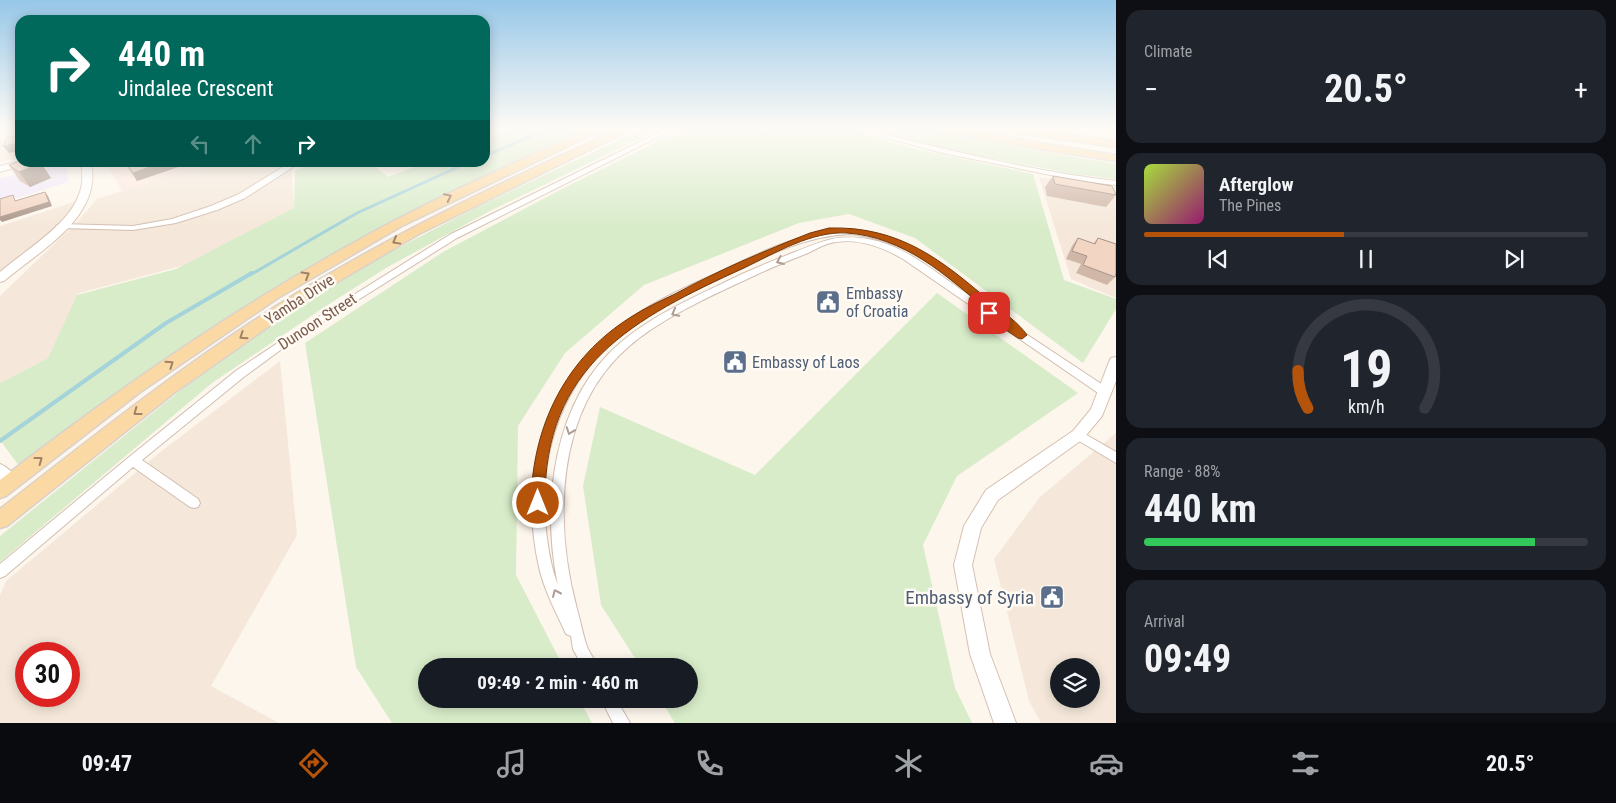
<!DOCTYPE html>
<html lang="en">
<head>
<meta charset="utf-8">
<style>
  body { margin:0; font-family:"Roboto Condensed",sans-serif; background:#20242c; color:#f1f3f6; height:100vh; display:flex; flex-direction:column; font-size:19px; white-space:nowrap }
  * { box-sizing:border-box; margin:0 }
  p { font-size:16px; color:#9ea1a6 }
  .icon { flex:none; width:28px; height:28px; fill:none; stroke:currentColor; stroke-width:2; stroke-linecap:round; stroke-linejoin:round }
  .map { position:relative; flex:1; overflow:hidden }
  .panel { display:flex; flex-direction:column; gap:10px; padding:10px; background:#0d0f14; width:500px }
  .panel>* { flex:none }
  .top-card { position:absolute; left:15px; top:15px; width:475px; height:152px; border-radius:15px; box-shadow:0 2px 12px #0003; background:#00695c; color:#fff; overflow:hidden }
  .controls { position:absolute; left:1050px; top:658px; display:grid; gap:10px }
  .controls a { display:grid; place-items:center; width:50px; height:50px; border-radius:50%; background:#171b24; box-shadow:0 2px 12px #0003; font-size:25px }
  .speed { position:absolute; left:15px; top:642px; display:flex; gap:10px; font-size:25px; font-weight:700; text-align:center }
  .speed>* { display:grid; place-content:center; width:65px; height:65px; border-radius:50%; background:#171b24; box-shadow:0 2px 12px #0003; line-height:1 }
  .speed .limit { border:8px solid #d22; background:#fff; color:#111 }
  .pin { position:absolute; display:grid; place-items:center; width:42px; height:42px; color:#fff; margin:-21px; border-radius:10px; box-shadow:0 2px 8px #0006 }
  .me { position:absolute; width:55px; margin:-28px; rotate:0deg; stroke-linejoin:round; filter:drop-shadow(0 0 4px #0008) }
  .turn { display:flex; align-items:center; gap:18px; height:105px; padding:0 20px; font-size:22px }
  .turn .icon { width:65px; height:65px; stroke-width:2.5 }
  .turn b { display:block; font-size:35px; line-height:42px }
  .lanes { display:flex; align-items:center; height:48px; padding:0 20px; background:#0003; justify-content:center; gap:25px; direction:ltr }
  .lanes .off { opacity:.35 }
  .big { font-size:38px; font-weight:700; line-height:1.1 }
  .panel .tile { flex:1; display:flex; flex-direction:column; justify-content:center; gap:8px; min-width:0; padding:0 18px; border-radius:15px; background:#20242c }
  .panel .dial { align-items:center; gap:0 }
  .dial svg { height:130px; overflow:visible; fill:none; stroke:#363941; stroke-width:7; stroke-linecap:round; text-anchor:middle }
  .dial text { fill:#f1f3f6; stroke:none }
  .song { display:flex; align-items:center; gap:15px }
  .cover { width:60px; height:60px; border-radius:8px; background:linear-gradient(135deg,hsl(80 70% 55%),hsl(320 70% 35%)) }
  .played { height:5px; border-radius:2px; background:linear-gradient(90deg,#b45309 45%,#363941 45%) }
  .keys { display:flex; justify-content:space-around; direction:ltr }
  .heat { display:flex; justify-content:space-between; align-items:center; font-size:28px; direction:ltr }
  .charge { height:8px; border-radius:4px; background:linear-gradient(90deg,#34c759 88%,#363941 0) }
  .trip { position:absolute; left:418px; top:658px; width:280px; height:50px; border-radius:25px; background:#171b24; box-shadow:0 2px 12px #0003; font-weight:700; line-height:50px; text-align:center }
  .tabs { display:flex; height:80px; justify-content:space-around; align-items:center; background:#090b0e; color:#9ea1a6 }
  .tabs .icon { width:35px; height:35px }
  .tabs .active { color:#b45309 }
  .tabs b { font-size:22px; color:#f1f3f6 }
  main { display:flex; flex:1; min-height:0 }
  .map>svg:first-child { display:block }
  .residential { fill:#f5e8da; fill-rule:evenodd }
  .commercial { fill:#fde8e0 }
  .education { fill:#f3e8fa }
  .green { fill:#d8ecc9 }
  .lines { fill:none; stroke-linecap:round; stroke-linejoin:round }
  .stream-far1 { stroke:#a5d3da; stroke-width:3 }
  .stream { stroke:#a5d3da; stroke-width:4 }
  .street-casing { stroke:#d1beb0; stroke-width:2 }
  .secondary-casing { stroke:#d6c0b0; stroke-width:2 }
  .primary-casing { stroke:#dad1cd; stroke-width:3 }
  .street { fill:#fff; fill-rule:evenodd }
  .secondary { fill:#fff; fill-rule:evenodd }
  .primary { fill:#fbd9a5; fill-rule:evenodd }
  .wall { fill:#d1b7a8 }
  .shaded-wall { fill:#aa9588 }
  .building { fill:#f3d5c3; stroke:#aa9588 }
  .oneway { stroke:#a18267 }
  .oneway2 { stroke:#af9d94 }
  .route { fill:#b45309; stroke:#753606 }
  .labels { text-anchor:middle; stroke-width:5; stroke-linejoin:round; paint-order:stroke }
  .service-label { font-size:16px; fill:#4e5e75; stroke:#fffaf3; text-anchor:start }
  .street-label { font-size:16px; fill:#7a5c4d; stroke:#fffaf3 }
  .near-service-label { font-size:19px; fill:#4e5e75; stroke:#fffaf3; text-anchor:end }
</style>
</head>
<body>
<main>
<div class="map">
<svg width="1116" height="723" viewBox="0 0 1116 723">
  <rect width="100%" height="100%" fill="#fdf6ec"/>
  <path class="residential" d="M0 128H20V158L0 162Z
    M210 163H291L294 208 189 264 79 293 48 358 0 383V296L77 222 97 199Z
    M1039 177 1116 187V298L1071 279Z
    M83 199 73 213 0 279V226Z
    M280 361 297 535 211 686 279 723H0V595L6 581 159 453ZM26 654H69V696H26Z
    M1116 433V723H1041L1029 701 994 559 1040 497ZM1059 666H1091V699H1059Z"/>
  <path class="commercial" d="M199 162 202 166 123 192 105 163Z"/>
  <path class="education" d="M66 163 68 182 0 203V178Z"/>
  <path class="green" d="M510 128H594C501 171 406 213 316 264 212 323 116 396 19 466L0 440V383L48 358 77 295 176 269 294 208 295 171 302 168 306 163H371L388 177 424 163 485 162V138Z
    M645 128H661L488 212 386 268 326 306 212 383 0 562V536L201 374 314 298 375 260 479 206Z
    M685 128H844L911 148 1033 174 1064 280 1116 299V309L1083 363 915 238 849 214 799 223 644 285 565 353 518 426 516 575 563 666H426V699H579L592 723H392L356 667 305 343 443 252 560 190Z
    M864 128H931L1026 149 1116 164V179L1075 174 959 152Z
    M937 293 1078 393 957 476 923 545 955 688 972 723H675L660 699H689V666H640L601 605 583 486 600 407 755 475Z"/>
  <g class="lines">
    <path class="stream-far1" d="M485 156 550 128
      M250 275 357 213 469 162"/>
    <path class="stream" d="M0 441 166 323 252 273"/>
    <defs>
      <path id="street" d="M668 128H676L457 238 294 340 245 376 142 460 198 499 200 503 198 507 194 508 190 507 133 467 5 576 0 578V564L129 457 237 370 288 336 451 234Z
        M849 128H860C944 149 1030 171 1116 181V185L1080 181 943 153Z
        M286 165 293 167 245 198 217 210 176 223 133 230 60 228 56 226 60 224 133 226 172 219 211 206 239 194Z
        M850 229C912 235 951 269 996 308L998 310 994 313 1109 389 1110 392 1109 395H1101L903 259C881 246 853 236 827 244 819 247 811 252 803 255 788 261 773 267 758 274 715 294 662 317 627 348 555 412 554 523 577 609 581 622 583 637 588 649 591 655 595 660 597 666H582L573 649 571 636 566 634C556 612 544 590 539 567 520 484 540 392 607 336 638 309 677 291 715 274 759 253 801 231 850 229ZM850 234C904 239 939 268 979 302 944 280 910 246 868 239 836 234 823 241 795 252 777 259 760 266 742 274 701 294 655 313 620 343 553 400 541 504 558 585 552 570 549 554 547 538 536 465 557 392 612 342 644 312 687 294 726 275 766 256 805 236 850 234Z
        M1078 430 1116 452V463L1074 438 1072 435 1074 432Z
        M601 699H616L630 723H613Z"/>
      <path id="secondary" d="M20 161 33 162 0 172V166Z
        M91 162C103 217 39 251 4 281L0 282V272C24 251 66 227 78 197 83 187 83 174 81 163Z
        M1116 357V381L1102 416 1083 439 998 500 981 528 972 565 990 654 1016 723H994L970 654 954 565 964 526 986 490 1073 431 1091 409 1109 362 1111 358Z
        M0 464C8 467 14 474 18 482L16 487C8 490 5 488 0 482Z"/>
      <path id="primary" d="M593 128H606L402 226 278 298 139 393 6 496 0 498V480C116 390 236 307 364 237 438 196 516 162 593 128Z
        M621 128H634L419 234 305 301 174 393 7 526 0 528V509C96 434 193 357 297 293 401 230 510 178 621 128Z
        M944 128H964L1033 142 1116 155V161L1033 148 949 131Z
        M997 128H1023L1116 141V147L1002 131Z"/>
    </defs>
    <use href="#street" class="street-casing"/>
    <use href="#secondary" class="secondary-casing"/>
    <use href="#primary" class="primary-casing"/>
    <use href="#street" class="street"/>
    <use href="#secondary" class="secondary"/>
    <use href="#primary" class="primary"/>
  </g>
  <path class="wall" d="M124 162H183L184 165 137 181Z
    M41 163 51 178 30 187 20 181 9 165Z
    M1053 176 1116 195 1106 207 1047 196 1045 187Z
    M1078 238 1093 244 1098 238 1116 244V277H1115L1107 285 1076 273 1081 264 1066 259 1072 246Z"/>
  <path class="shaded-wall" d="M20 143V151L9 153 3 146Z
    M164 162H183L184 165 137 181 133 173Z
    M41 163 51 178 30 187 19 172Z
    M45 192 48 196 52 206 2 222 0 220V217Z"/>
  <path class="building" d="M20 135V143L3 146 7 137Z
    M20 161V162L41 163 19 172 9 165Z
    M125 162H164L133 173Z
    M1053 176 1112 186 1116 195 1055 184Z
    M45 192 49 202 0 217V199L13 195 15 201Z
    M1078 238 1095 244 1098 238 1116 244V273L1115 277 1083 265 1087 256 1072 251Z"/>
  <defs><path id="oneway-chevron" d="M-2-3.5L2.5 0L-2 3.5" fill="none" stroke-width="1.6" stroke-linecap="round" stroke-linejoin="round" transform="scale(1.25)"/></defs>
  <g class="oneway">
    <use href="#oneway-chevron" transform="translate(448 197) rotate(-26)"/>
    <use href="#oneway-chevron" transform="translate(396 241) rotate(151)"/>
    <use href="#oneway-chevron" transform="translate(306 275) rotate(-31)"/>
    <use href="#oneway-chevron" transform="translate(243 336) rotate(146)"/>
    <use href="#oneway-chevron" transform="translate(170 364) rotate(-35)"/>
    <use href="#oneway-chevron" transform="translate(137 412) rotate(143)"/>
    <use href="#oneway-chevron" transform="translate(39 460) rotate(-37)"/>
  </g>
  <g class="oneway2">
    <use href="#oneway-chevron" transform="translate(780 261) rotate(157)"/>
    <use href="#oneway-chevron" transform="translate(675 313) rotate(152)"/>
    <use href="#oneway-chevron" transform="translate(570 431) rotate(110)"/>
    <use href="#oneway-chevron" transform="translate(556 593) rotate(-114)"/>
  </g>
  <linearGradient id="sky" x2="0" y2="1"><stop stop-color="#97c7e8"/><stop offset="0.56" stop-color="#fefbf6"/><stop offset="1" stop-color="#fefbf6" stop-opacity="0"/></linearGradient>
  <rect width="1116" height="229" fill="url(#sky)"/>
  <path class="route" d="M829 228C900 226 942 260 993 304 1004 313 1019 323 1027 335L1022 339 1018 338 985 316 983 313 987 310C946 275 904 237 847 233 812 231 775 253 744 268 634 318 543 366 545 503L543 508 538 509 533 508 531 503C532 427 565 358 631 317 645 308 660 301 675 294 719 270 764 251 810 233Z"/>
  <defs>
    <symbol id="civic-square" viewBox="-11 -11 22 22"><rect x="-9" y="-9" width="18" height="18" rx="4" fill="#5c6f8a" stroke="#fffaf3"/><path d="M-.6-6.5H3V-4.5H.6V-3L4-1V1h2V6H-6V1h2V-1L-.6-3ZM-1.2 2.5V6h2.4V2.5Z" fill="#fff"/></symbol>
  </defs>
  <g fill-rule="evenodd">
    <use href="#civic-square" x="814" y="288" width="28" height="28"/>
    <use href="#civic-square" x="721" y="348" width="28" height="28"/>
    <use href="#civic-square" x="1038" y="583" width="28" height="28"/>
  </g>
  <g class="labels">
    <g class="service-label">
      <text x="846" y="299">Embassy<tspan x="846" dy="18">of Croatia</tspan></text>
      <text x="752" y="368">Embassy of Laos</text>
    </g>
    <g class="street-label">
      <text transform="translate(299 299) rotate(-33)" y="6">Yamba Drive</text>
      <text transform="translate(317 321) rotate(-33)" y="6">Dunoon Street</text>
    </g>
    <g class="near-service-label">
      <text x="1034" y="604">Embassy of Syria</text>
    </g>
  </g>
</svg>
<div class="controls">
<a><svg class="icon" aria-label="layers" viewBox="0 0 24 24"><path d="M12 4l9 5-9 5-9-5zM3 14l9 5 9-5"/></svg></a>
</div>
<div class="speed"><div class="limit">30</div></div>
<div class="pin" style="left:989px;top:313px;background:#d93025"><svg class="icon" aria-label="arrive" viewBox="0 0 24 24"><path d="M6 21V4h12l-3 4 3 4H6"/></svg></div>
<svg class="me" style="left:538px;top:503px" viewBox="-20 -20 40 40"><circle r="17" fill="#b45309" stroke="#fff" stroke-width="3"/><path d="M0-11L8 9 0 5-8 9z" fill="#fff"/></svg>
<div class="trip">09:49 · 2 min · 460 m</div>
<div class="top-card">
<div class="turn"><svg class="icon" aria-label="right" viewBox="0 0 24 24"><path d="M7 20v-9h11M14 6l5 5-5 5"/></svg><div><b>440 m</b>Jindalee Crescent</div></div>
<div class="lanes"><svg class="icon off" aria-label="left" viewBox="0 0 24 24"><path d="M17 20v-9H6M10 6l-5 5 5 5"/></svg><svg class="icon off" aria-label="ahead" viewBox="0 0 24 24"><path d="M12 20V5M6 11l6-6 6 6"/></svg><svg class="icon" aria-label="right" viewBox="0 0 24 24"><path d="M7 20v-9h11M14 6l5 5-5 5"/></svg></div>
</div>
</div>
<section class="panel">
<div class="tile"><p>Climate</p>
<div class="heat"><a>−</a><b class="big">20.5°</b><a>+</a></div>
</div>
<div class="tile">
<div class="song"><i class="cover"></i><div><b>Afterglow</b><p>The Pines</p></div></div>
<div class="played"></div>
<div class="keys"><svg class="icon" aria-label="previous" viewBox="0 0 24 24"><path d="M18 5L8 12l10 7zM5 5v14"/></svg><svg class="icon" aria-label="pause" viewBox="0 0 24 24"><path d="M8 5v14M16 5v14"/></svg><svg class="icon" aria-label="next" viewBox="0 0 24 24"><path d="M6 5l10 7-10 7zM19 5v14"/></svg></div>
</div>
<div class="tile dial"><svg viewBox="0 0 100 80">
<path d="M14 69A42 42 0 1 1 86 69"/>
<path d="M14 69A42 42 0 0 1 8 46" stroke="#b45309"/>
<text x="50" y="56" font-size="32" font-weight="700">19</text>
<text x="50" y="72" font-size="11">km/h</text>
</svg></div>
<div class="tile"><p>Range · 88%</p><b class="big">440 km</b><div class="charge"></div></div>
<div class="tile"><p>Arrival</p><b class="big">09:49</b></div>
</section>
</main>
<nav class="tabs">
<b>09:47</b>
<svg class="icon active" aria-label="directions" viewBox="0 0 24 24"><path d="M12 3l9 9-9 9-9-9zM9 14v-3h6M13 9l2 2-2 2"/></svg>
<svg class="icon" aria-label="music" viewBox="0 0 24 24"><path d="M9 18V5l10-2v13"/><circle cx="6" cy="18" r="3"/><circle cx="16" cy="16" r="3"/></svg>
<svg class="icon" aria-label="phone" viewBox="0 0 24 24"><path d="M5 4h4l2 5-3 2q2 4 5 5l2-3 5 2v4C11 20 4 13 5 4z"/></svg>
<svg class="icon" aria-label="climate" viewBox="0 0 24 24"><path d="M12 3v18M4 7l16 10M4 17L20 7"/></svg>
<svg class="icon" aria-label="car" viewBox="0 0 24 24"><path d="M5 17H2v-5l4-1 3-4h7l3 4 3 1v5h-3M9 17h6M6 11h13"/><circle cx="7" cy="17" r="2"/><circle cx="17" cy="17" r="2"/></svg>
<svg class="icon" aria-label="filters" viewBox="0 0 24 24"><path d="M4 7h16M4 17h16"/><circle cx="9" cy="7" r="2"/><circle cx="15" cy="17" r="2"/></svg>
<b>20.5°</b>
</nav>
</body>
</html>
